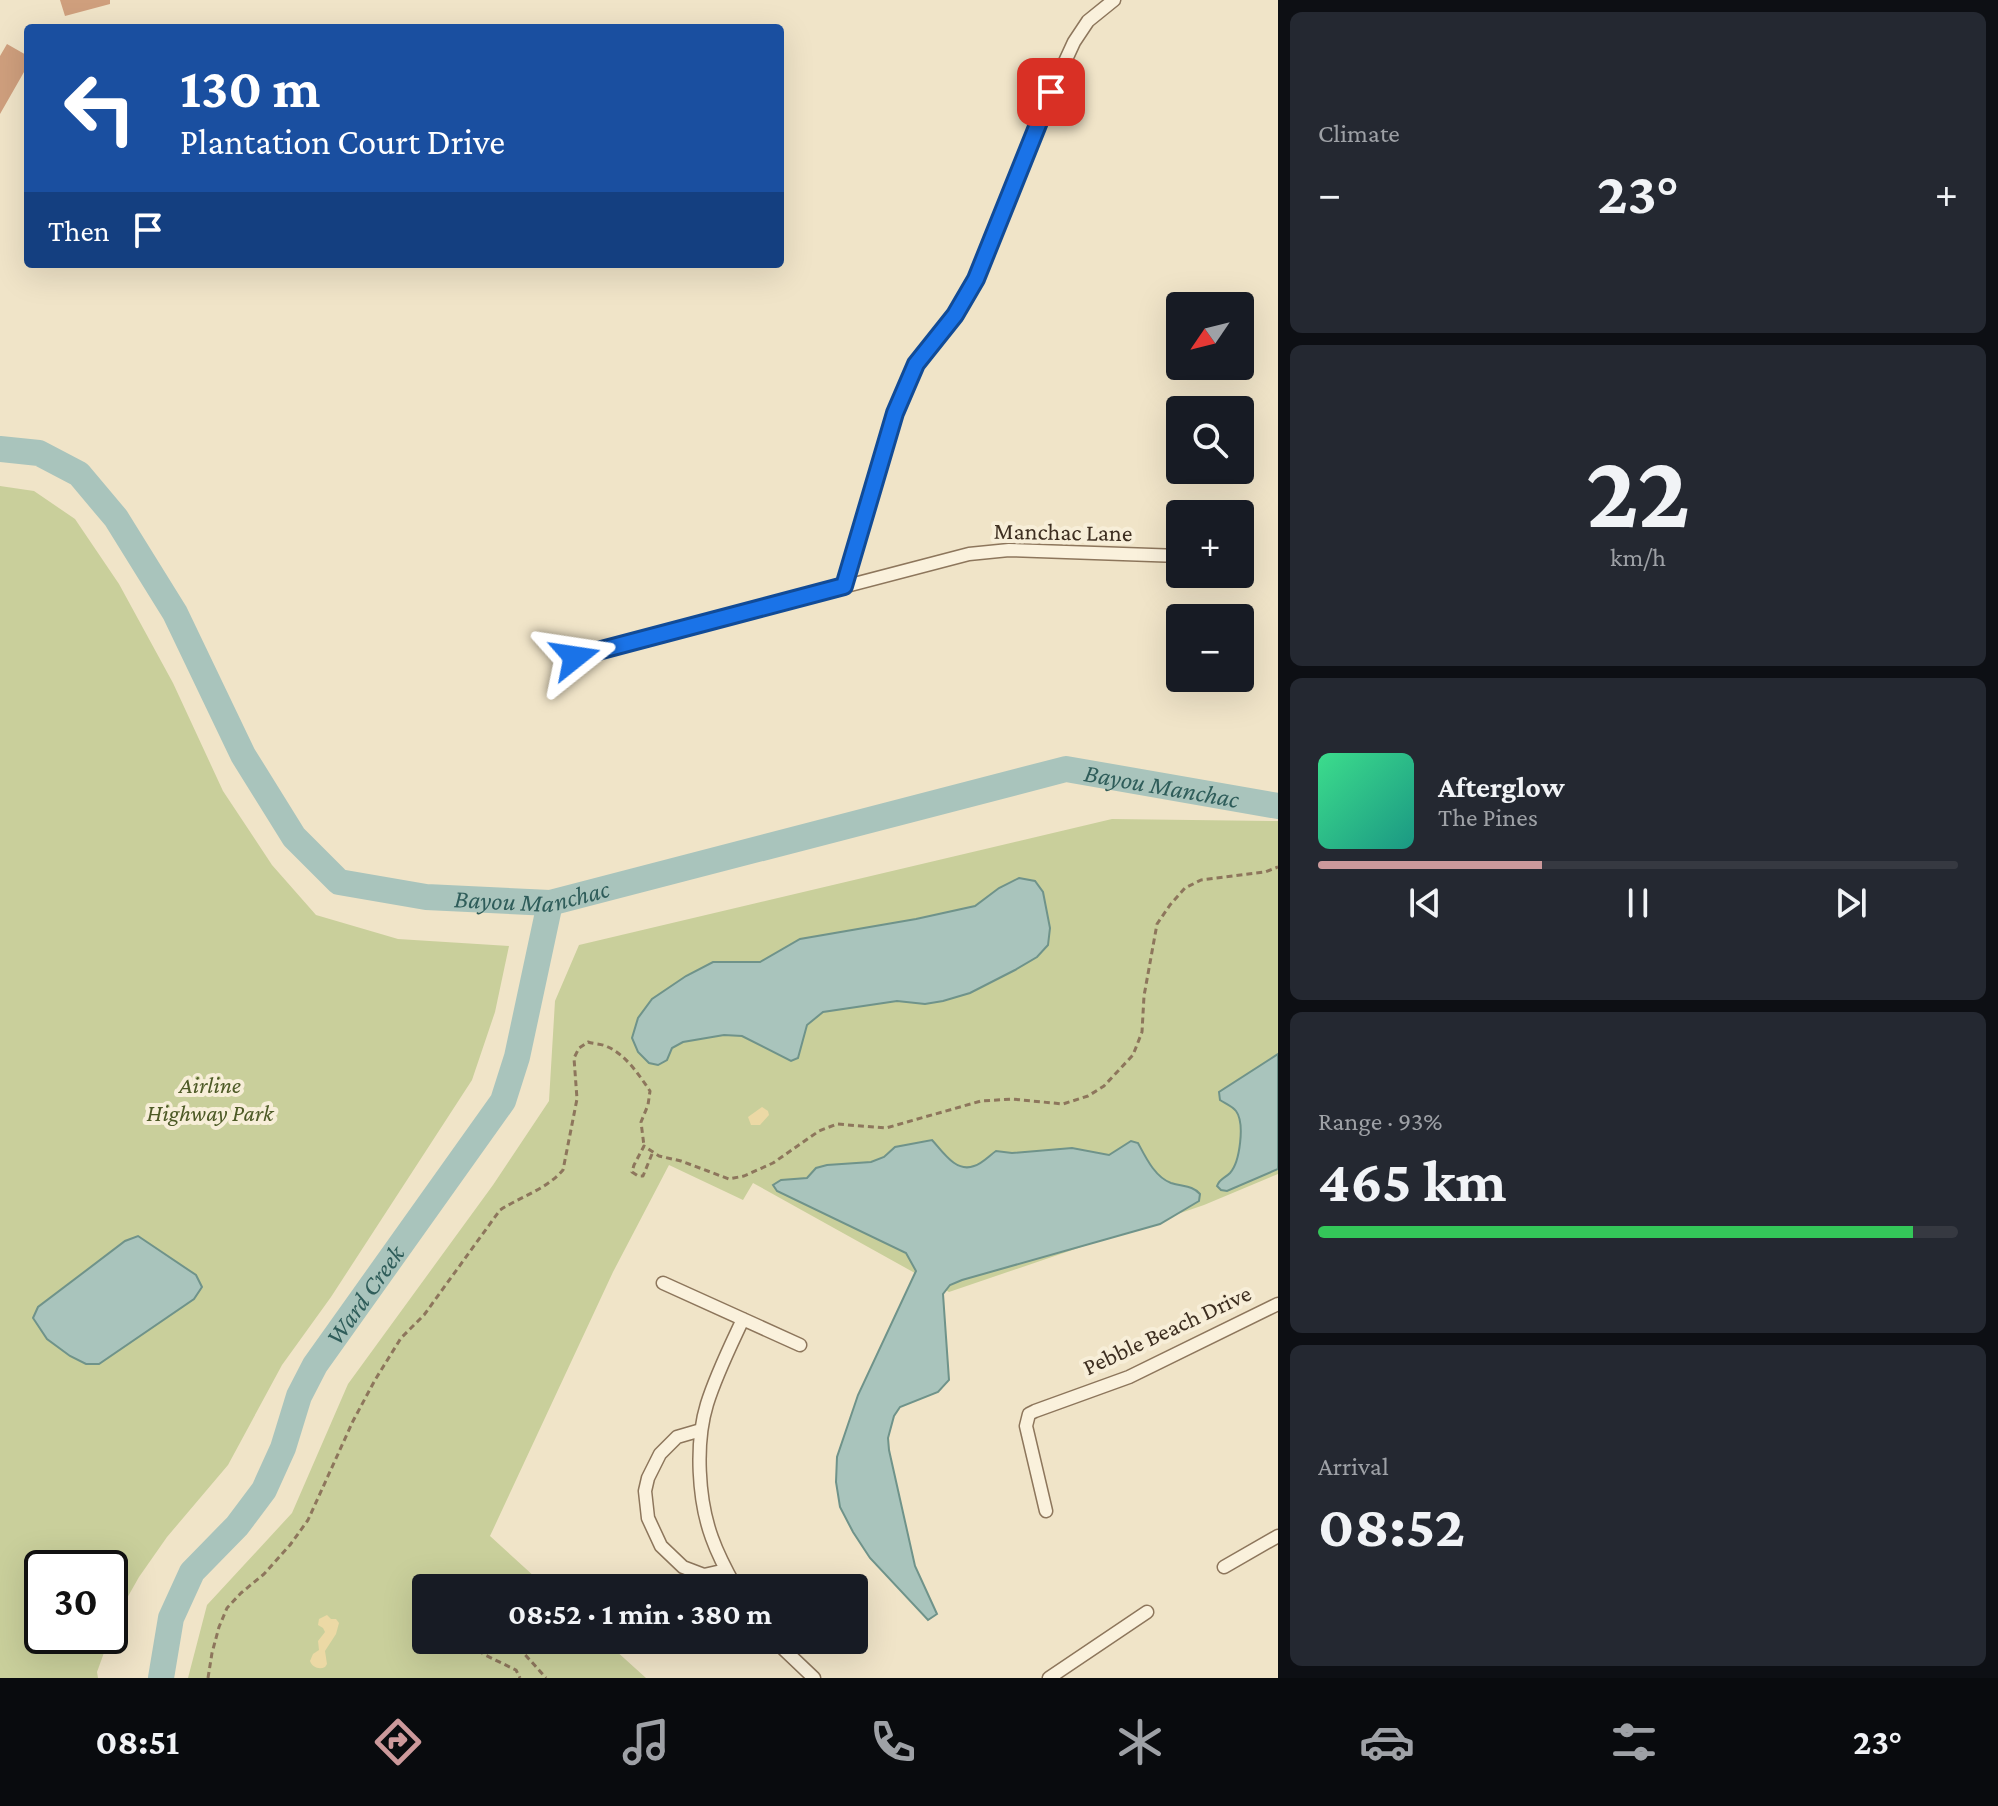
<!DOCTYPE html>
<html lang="en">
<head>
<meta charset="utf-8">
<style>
  body { margin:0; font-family:"Crimson Pro",serif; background:#242831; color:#f1f3f6; height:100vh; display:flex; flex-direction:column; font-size:30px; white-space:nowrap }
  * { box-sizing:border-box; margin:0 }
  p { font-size:26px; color:#9ea1a6 }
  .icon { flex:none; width:44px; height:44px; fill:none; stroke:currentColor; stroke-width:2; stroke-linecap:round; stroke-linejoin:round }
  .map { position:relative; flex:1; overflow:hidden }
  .sheet { display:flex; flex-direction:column; gap:12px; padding:12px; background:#0d0f14; width:720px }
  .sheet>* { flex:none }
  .top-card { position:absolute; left:24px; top:24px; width:760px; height:244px; border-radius:8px; box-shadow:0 8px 32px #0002; background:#1a4fa0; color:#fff; overflow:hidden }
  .needle { width:52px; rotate:235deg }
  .buttons { position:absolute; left:1166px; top:292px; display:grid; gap:16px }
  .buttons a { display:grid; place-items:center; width:88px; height:88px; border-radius:8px; background:#171b24; box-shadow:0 8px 32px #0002; font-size:40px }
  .speed { position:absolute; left:24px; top:1550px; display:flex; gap:16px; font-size:40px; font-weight:700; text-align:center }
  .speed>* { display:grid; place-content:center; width:104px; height:104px; border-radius:50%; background:#171b24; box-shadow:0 8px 32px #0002; line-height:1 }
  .speed .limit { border:4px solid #111; border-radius:12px; background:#fff; color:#111 }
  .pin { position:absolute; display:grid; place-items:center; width:68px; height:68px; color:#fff; margin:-34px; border-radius:16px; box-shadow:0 4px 12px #0006 }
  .me { position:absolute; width:88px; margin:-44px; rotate:75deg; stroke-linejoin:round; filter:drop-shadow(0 0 6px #0008) }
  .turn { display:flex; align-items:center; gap:28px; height:168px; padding:0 24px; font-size:36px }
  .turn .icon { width:104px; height:104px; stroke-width:2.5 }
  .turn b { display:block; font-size:56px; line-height:68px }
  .then { display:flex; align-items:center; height:76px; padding:0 24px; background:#0003; gap:16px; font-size:30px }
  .big { font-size:60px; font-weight:700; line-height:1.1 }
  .sheet .card { flex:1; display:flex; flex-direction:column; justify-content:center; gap:12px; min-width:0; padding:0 28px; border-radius:12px; background:#242831 }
  .sheet .dial { align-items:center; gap:0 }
  .dial b { font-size:104px; line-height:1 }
  .song { display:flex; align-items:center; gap:24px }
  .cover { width:96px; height:96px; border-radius:12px; background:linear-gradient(135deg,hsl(150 70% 55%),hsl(170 70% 35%)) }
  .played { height:8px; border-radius:4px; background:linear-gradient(90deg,#cc999b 35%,#363941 35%) }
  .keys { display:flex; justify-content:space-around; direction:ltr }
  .heat { display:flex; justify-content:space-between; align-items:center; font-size:44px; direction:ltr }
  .charge { height:12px; border-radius:6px; background:linear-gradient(90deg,#34c759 93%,#363941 0) }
  .trip { position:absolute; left:412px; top:1574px; width:456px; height:80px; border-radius:8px; background:#171b24; box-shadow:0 8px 32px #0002; font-weight:700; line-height:80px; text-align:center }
  .tabs { display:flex; height:128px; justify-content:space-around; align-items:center; background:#090b0e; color:#9ea1a6 }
  .tabs .icon { width:56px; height:56px }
  .tabs .on { color:#cc999b }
  .tabs b { font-size:36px; color:#f1f3f6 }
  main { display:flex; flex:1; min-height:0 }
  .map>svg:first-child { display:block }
  .green { fill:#c9cf9b; fill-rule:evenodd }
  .sand { fill:#ecd9a5 }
  .water { fill:#a9c4bc; stroke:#6f938a; stroke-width:2 }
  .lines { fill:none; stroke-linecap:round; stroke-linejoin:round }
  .river { stroke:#a9c4bc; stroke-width:26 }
  .building { fill:#cf9f7d }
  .minor-casing { stroke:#8d765c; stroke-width:15 }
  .path { stroke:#8d765c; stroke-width:3; stroke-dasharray:6 4; stroke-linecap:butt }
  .minor { stroke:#faf1dc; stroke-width:12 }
  .route-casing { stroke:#114b97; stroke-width:20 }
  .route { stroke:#1a73e8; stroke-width:14 }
  .labels { text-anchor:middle; stroke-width:8; stroke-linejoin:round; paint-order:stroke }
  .street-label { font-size:24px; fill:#3d2e20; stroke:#f7eed8 }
  .park-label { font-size:24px; font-style:italic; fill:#4d5a26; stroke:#f7eed8 }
  .water-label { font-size:26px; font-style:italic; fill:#2f5d5a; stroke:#f7eed8 }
</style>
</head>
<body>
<main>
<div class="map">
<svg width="1278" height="1678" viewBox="0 0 1278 1678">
  <rect width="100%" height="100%" fill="#f0e4c8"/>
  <path class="green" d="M0 486 34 491 75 519 119 584 173 683 223 791 272 865 316 915 398 939 509 946 495 1012 472 1080 331 1297 282 1365 228 1465 167 1537 139 1577 118 1614 97 1672 98 1678H0ZM42 1568H110V1636H42Z
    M1112 819 1278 821V1174L1204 1205 949 1292 753 1183 743 1200 669 1165 613 1272 490 1536 547 1588H426V1640H604L646 1678H188L207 1605 292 1513 348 1384 493 1185 549 1101 555 1001 579 945Z"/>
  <path class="sand" d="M762 1107 768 1111 769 1115 760 1125H751L748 1117Z
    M327 1615 331 1619H336L339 1623 336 1634 325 1651 327 1664 325 1667C319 1670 312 1667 310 1661L313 1654 319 1650 318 1641 325 1632 323 1628 318 1625 319 1619Z"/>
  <path class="water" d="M1019 878 1035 881 1043 892 1050 928 1048 945 1037 957 1015 970 970 993 943 1001 925 1004 897 1001 823 1012 807 1025 798 1058 791 1061 742 1036 724 1035 683 1042 672 1048 667 1060 658 1065 649 1063 638 1052 632 1038 638 1018 652 999 686 976 713 962H760L800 939 916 919 975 906 999 888Z
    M1278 1054V1169L1227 1191 1221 1190 1217 1186C1220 1178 1224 1179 1230 1173 1240 1162 1245 1123 1236 1111 1232 1106 1224 1103 1220 1100L1219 1092Z
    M932 1140C943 1152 956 1173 974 1166 982 1164 990 1155 996 1151L1012 1153 1072 1148 1109 1155 1131 1141 1138 1143C1146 1158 1155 1177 1171 1183 1183 1187 1192 1185 1200 1194L1199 1201 1160 1224 962 1280 950 1285 943 1294 949 1380 938 1392 900 1407 894 1416 888 1438 889 1450 915 1566 937 1614 928 1620 870 1558 853 1532 840 1507 836 1482 837 1457 858 1395 916 1271 906 1253 777 1191 773 1185 781 1180 807 1178 816 1168 827 1165 871 1162 884 1157 895 1147Z
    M138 1236 196 1275 202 1287 194 1299 99 1364H86L70 1356 47 1339 33 1318 38 1307 125 1241Z"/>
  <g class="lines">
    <g class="river">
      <path id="s1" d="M0 449 39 453 79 474 116 518 175 613 243 755 294 837 339 882 426 897 550 903 1066 769 1278 806"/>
      <path id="s2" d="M161 1678 171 1618 192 1572 237 1526 264 1490 283 1448 299 1396 315 1365 503 1101 517 1057 550 903"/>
    </g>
  </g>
  <path class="building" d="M60 0H110V4L65 16Z
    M7 44 28 56V65L0 114V56Z"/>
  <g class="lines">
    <defs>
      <path id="minor" d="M844 586 895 413 916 364 955 315 976 279 1051 92 1074 42 1088 21 1114 0
        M575 657 969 554 1009 550 1180 556
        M663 1283 800 1345
        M701 1430 677 1437 660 1454 648 1478 645 1491 648 1518 661 1546 683 1567 704 1575 726 1570
        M1046 1511 1026 1426 1029 1414 1035 1411 1129 1377 1278 1304
        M1224 1567 1278 1536
        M736 1588C727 1572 718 1555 712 1538 698 1500 695 1443 707 1404 716 1375 730 1347 743 1319
        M774 1640 814 1678
        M1049 1678 1147 1612"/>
    </defs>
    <use href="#minor" class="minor-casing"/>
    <path class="path" d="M652 1154 643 1176H638L632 1172 634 1165 644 1146 659 1156 681 1161 729 1179 744 1176 773 1163 819 1131 837 1124 886 1128 981 1101 1012 1099 1063 1104 1088 1096 1104 1086 1133 1055 1142 1032 1144 996 1157 924 1170 905 1185 888 1201 880 1265 872 1278 867
      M475 1640 483 1654 516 1670 520 1678
      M512 1640 546 1678
      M208 1678 212 1653 219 1627 227 1608 241 1593 264 1574 290 1545 308 1520 353 1421 375 1380 401 1338 424 1315 500 1210C520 1197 547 1189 563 1170L577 1099 574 1058 579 1048 588 1042C594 1044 603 1044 608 1047 626 1055 639 1075 650 1091L648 1105 641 1122 644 1146"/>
    <use href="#minor" class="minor"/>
  </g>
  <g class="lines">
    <defs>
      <path id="route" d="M575 657 844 586 895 413 916 364 955 315 976 279 1051 92"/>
    </defs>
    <use href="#route" class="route-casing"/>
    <use href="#route" class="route"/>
  </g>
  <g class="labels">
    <g class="street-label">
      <text transform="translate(1063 532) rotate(1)" y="8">Manchac Lane</text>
      <text transform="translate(1167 1330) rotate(-25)" y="8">Pebble Beach Drive</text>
    </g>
    <g class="park-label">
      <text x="210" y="1093">Airline<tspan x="210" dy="28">Highway Park</tspan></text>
    </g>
    <g class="water-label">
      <text dy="9" stroke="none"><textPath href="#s1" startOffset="1414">Bayou Manchac</textPath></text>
      <text dy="9" stroke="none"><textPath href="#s1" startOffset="766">Bayou Manchac</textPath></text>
      <text dy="9" stroke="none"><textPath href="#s2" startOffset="442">Ward Creek</textPath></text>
    </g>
  </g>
</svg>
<div class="buttons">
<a><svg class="needle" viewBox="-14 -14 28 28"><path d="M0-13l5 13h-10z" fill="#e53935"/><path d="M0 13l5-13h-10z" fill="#9ea1a6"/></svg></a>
<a><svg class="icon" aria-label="search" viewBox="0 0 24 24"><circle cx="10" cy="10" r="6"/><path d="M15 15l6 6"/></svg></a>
<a>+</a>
<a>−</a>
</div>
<div class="speed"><div class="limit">30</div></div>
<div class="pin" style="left:1051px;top:92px;background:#d93025"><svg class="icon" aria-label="arrive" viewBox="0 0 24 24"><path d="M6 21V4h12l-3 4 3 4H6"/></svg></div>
<svg class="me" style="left:575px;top:657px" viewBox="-20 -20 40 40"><path d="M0-17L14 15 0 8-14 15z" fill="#1a73e8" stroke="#fff" stroke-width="4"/></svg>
<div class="trip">08:52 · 1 min · 380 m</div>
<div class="top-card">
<div class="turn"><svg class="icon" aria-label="left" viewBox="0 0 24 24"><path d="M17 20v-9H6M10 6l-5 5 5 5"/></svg><div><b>130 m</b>Plantation Court Drive</div></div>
<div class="then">Then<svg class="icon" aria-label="arrive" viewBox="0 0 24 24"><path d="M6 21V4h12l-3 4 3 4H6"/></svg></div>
</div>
</div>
<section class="sheet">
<div class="card"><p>Climate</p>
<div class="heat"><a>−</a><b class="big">23°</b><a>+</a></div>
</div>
<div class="card dial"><b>22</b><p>km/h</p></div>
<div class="card">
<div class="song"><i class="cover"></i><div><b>Afterglow</b><p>The Pines</p></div></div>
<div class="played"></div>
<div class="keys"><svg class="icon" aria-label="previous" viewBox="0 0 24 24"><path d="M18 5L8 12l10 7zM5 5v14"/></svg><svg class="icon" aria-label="pause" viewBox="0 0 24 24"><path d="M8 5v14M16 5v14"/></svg><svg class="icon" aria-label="next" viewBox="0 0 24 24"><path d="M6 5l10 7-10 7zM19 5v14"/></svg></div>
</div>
<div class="card"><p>Range · 93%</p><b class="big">465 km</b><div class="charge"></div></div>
<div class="card"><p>Arrival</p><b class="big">08:52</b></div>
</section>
</main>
<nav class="tabs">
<b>08:51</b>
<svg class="icon on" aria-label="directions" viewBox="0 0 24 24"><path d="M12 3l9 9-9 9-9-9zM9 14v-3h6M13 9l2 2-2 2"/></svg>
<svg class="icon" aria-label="music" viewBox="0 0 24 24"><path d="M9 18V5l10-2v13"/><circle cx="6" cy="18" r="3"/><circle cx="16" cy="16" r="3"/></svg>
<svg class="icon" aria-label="phone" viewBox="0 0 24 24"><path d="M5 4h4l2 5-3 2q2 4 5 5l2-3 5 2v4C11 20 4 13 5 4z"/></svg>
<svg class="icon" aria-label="climate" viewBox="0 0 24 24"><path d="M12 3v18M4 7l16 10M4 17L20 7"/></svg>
<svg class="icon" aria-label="car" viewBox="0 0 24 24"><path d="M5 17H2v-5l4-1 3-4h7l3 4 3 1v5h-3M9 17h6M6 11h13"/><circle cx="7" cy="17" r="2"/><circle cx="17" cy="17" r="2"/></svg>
<svg class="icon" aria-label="filters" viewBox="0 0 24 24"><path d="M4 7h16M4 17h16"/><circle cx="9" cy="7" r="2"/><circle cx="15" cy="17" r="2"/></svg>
<b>23°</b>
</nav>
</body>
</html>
